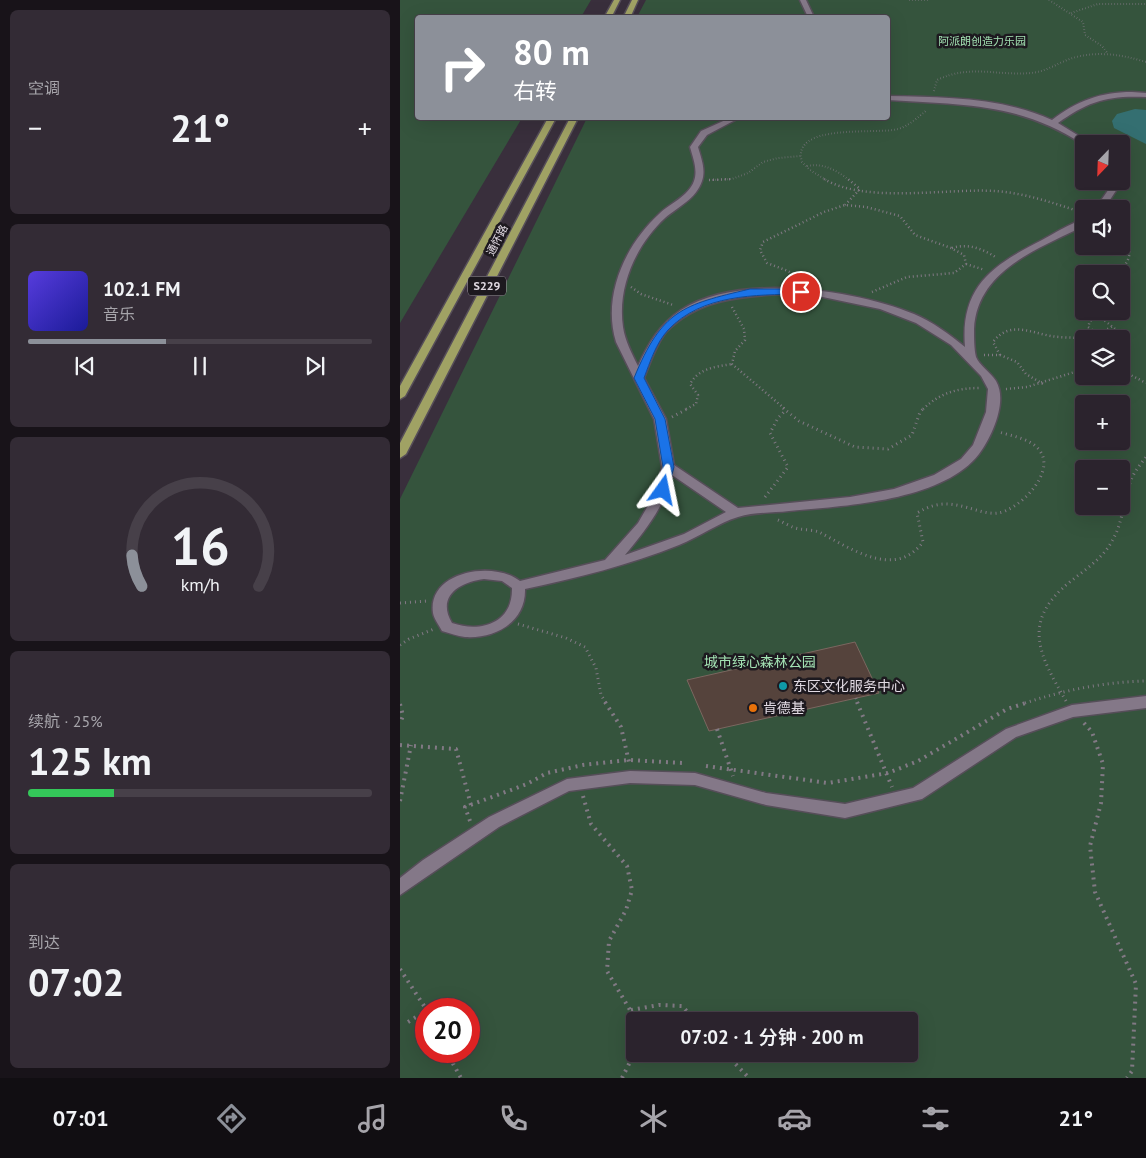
<!DOCTYPE html>
<html lang="zh">
<head>
<meta charset="utf-8">
<style>
  body { margin:0; font-family:"PT Sans","Noto Sans SC",sans-serif; background:#332b35; color:#f1f3f6; height:100vh; display:flex; flex-direction:column; font-size:19px; white-space:nowrap }
  * { box-sizing:border-box; margin:0 }
  p { font-size:16px; color:#a6a4aa }
  .icon { flex:none; width:28px; height:28px; fill:none; stroke:currentColor; stroke-width:2; stroke-linecap:round; stroke-linejoin:round }
  .map { position:relative; flex:1; overflow:hidden }
  .sheet { display:flex; flex-direction:column; gap:10px; padding:10px; background:#181319; width:400px }
  .sheet>* { flex:none }
  .hud { position:absolute; left:15px; top:15px; width:475px; height:105px; border-radius:5px; box-shadow:0 5px 20px #0002,0 0 0 1px #474049; background:#8c9099; color:#fff; overflow:hidden }
  .needle { width:32px; rotate:203deg }
  .buttons { position:absolute; left:675px; top:135px; display:grid; gap:10px }
  .buttons a { display:grid; place-items:center; width:55px; height:55px; border-radius:5px; background:#2b232d; box-shadow:0 5px 20px #0002,0 0 0 1px #474049; font-size:25px }
  .speed { position:absolute; left:15px; top:998px; display:flex; gap:10px; font-size:25px; font-weight:700; text-align:center }
  .speed>* { display:grid; place-content:center; width:65px; height:65px; border-radius:50%; background:#2b232d; box-shadow:0 5px 20px #0002,0 0 0 1px #474049; line-height:1 }
  .speed .limit { border:8px solid #d22; background:#fff; color:#111 }
  .pin { position:absolute; display:grid; place-items:center; width:42px; height:42px; color:#fff; margin:-21px; border:2px solid #fff; border-radius:50%; box-shadow:0 1px 5px #0007 }
  .me { position:absolute; width:55px; margin:-28px; rotate:12deg; stroke-linejoin:round; filter:drop-shadow(0 0 4px #0008) }
  .turn { display:flex; align-items:center; gap:18px; height:105px; padding:0 15px; font-size:22px }
  .turn .icon { width:65px; height:65px; stroke-width:2.5 }
  .turn b { display:block; font-size:35px; line-height:42px }
  .big { font-size:38px; font-weight:600; line-height:1.1 }
  .sheet .widget { flex:1; display:flex; flex-direction:column; justify-content:center; gap:8px; min-width:0; padding:0 18px; border-radius:8px; background:#332b35 }
  .sheet .dial { align-items:center; gap:0 }
  .dial svg { height:130px; overflow:visible; fill:none; stroke:#474049; stroke-width:7; stroke-linecap:round; text-anchor:middle }
  .dial text { fill:#f1f3f6; stroke:none }
  .song { display:flex; align-items:center; gap:15px }
  .cover { width:60px; height:60px; border-radius:8px; background:linear-gradient(135deg,hsl(250 70% 55%),hsl(240 70% 35%)) }
  .played { height:5px; border-radius:2px; background:linear-gradient(90deg,#8c9099 40%,#474049 40%) }
  .keys { display:flex; justify-content:space-around; direction:ltr }
  .heat { display:flex; justify-content:space-between; align-items:center; font-size:28px; direction:ltr }
  .charge { height:8px; border-radius:4px; background:linear-gradient(90deg,#34c759 25%,#474049 0) }
  .trip { position:absolute; left:226px; top:1012px; width:292px; height:50px; border-radius:5px; background:#2b232d; box-shadow:0 5px 20px #0002,0 0 0 1px #474049; font-weight:600; line-height:50px; text-align:center }
  .dock { display:flex; height:80px; justify-content:space-around; align-items:center; background:#110e12; color:#a6a4aa }
  .dock .icon { width:35px; height:35px }
  .dock .active { color:#8c9099 }
  .dock b { font-size:22px; color:#f1f3f6 }
  main { display:flex; flex:1; min-height:0 }
  .map>svg:first-child { display:block }
  .green { fill:#35543d; fill-rule:evenodd }
  .water { fill:#346f71 }
  .building { fill:#55433c; stroke:#7b6760 }
  .lines { fill:none; stroke-linecap:round; stroke-linejoin:round }
  .minor-casing { stroke:#564e59; stroke-width:3 }
  .major-casing { stroke:#564e59; stroke-width:3 }
  .path-far3 { stroke:#817984; stroke-width:2; stroke-dasharray:0.5 2.5; stroke-linecap:butt }
  .path-far2 { stroke:#817984; stroke-width:2.5; stroke-dasharray:1 3; stroke-linecap:butt }
  .path-far1 { stroke:#817984; stroke-width:3; stroke-dasharray:1 4; stroke-linecap:butt }
  .path { stroke:#817984; stroke-width:4; stroke-dasharray:2 5; stroke-linecap:butt }
  .minor { fill:#847888; fill-rule:evenodd }
  .major { fill:#a0a264; fill-rule:evenodd }
  .route { fill:#1a73e8; stroke:#114b97 }
  .culture-dot { fill:#0f9aa8; stroke:#1d191f; stroke-width:2 }
  .food-dot { fill:#e8710a; stroke:#1d191f; stroke-width:2 }
  .labels { text-anchor:middle; stroke-width:5; stroke-linejoin:round; paint-order:stroke }
  .far-park-label { font-size:11px; fill:#a3e2b3; stroke:#1d191f }
  .far-street-label { font-size:11px; fill:#e1dae3; stroke:#1d191f }
  .shield { fill:#1d191f; stroke:#a6a0a8; stroke-width:1 }
  .shield-label { font-size:12px; font-weight:bold; fill:#e1dae3 }
  .park-label { font-size:14px; fill:#a3e2b3; stroke:#1d191f }
  .poi-label { font-size:14px; fill:#e1dae3; stroke:#1d191f; text-anchor:start }
</style>
</head>
<body>
<main>
<section class="sheet">
<div class="widget"><p>空调</p>
<div class="heat"><a>−</a><b class="big">21°</b><a>+</a></div>
</div>
<div class="widget">
<div class="song"><i class="cover"></i><div><b>102.1 FM</b><p>音乐</p></div></div>
<div class="played"></div>
<div class="keys"><svg class="icon" aria-label="previous" viewBox="0 0 24 24"><path d="M18 5L8 12l10 7zM5 5v14"/></svg><svg class="icon" aria-label="pause" viewBox="0 0 24 24"><path d="M8 5v14M16 5v14"/></svg><svg class="icon" aria-label="next" viewBox="0 0 24 24"><path d="M6 5l10 7-10 7zM19 5v14"/></svg></div>
</div>
<div class="widget dial"><svg viewBox="0 0 100 80">
<path d="M14 69A42 42 0 1 1 86 69"/>
<path d="M14 69A42 42 0 0 1 8 50" stroke="#8c9099"/>
<text x="50" y="56" font-size="32" font-weight="700">16</text>
<text x="50" y="72" font-size="11">km/h</text>
</svg></div>
<div class="widget"><p>续航 · 25%</p><b class="big">125 km</b><div class="charge"></div></div>
<div class="widget"><p>到达</p><b class="big">07:02</b></div>
</section>
<div class="map">
<svg width="746" height="1078" viewBox="0 0 746 1078">
  <rect width="100%" height="100%" fill="#392f3c"/>
  <path class="green" d="M0 0H191L181 17 18 18V118H122L0 323Z
    M246 0H746V1078H0V499L187 118H488V18L237 17ZM684 144H721V181H684ZM684 209H721V246H684ZM684 274H721V311H684ZM684 339H721V376H684ZM684 404H721V441H684ZM684 469H721V506H684ZM26 1009H69V1051H26ZM235 1021H510V1054H235Z"/>
  <path class="water" d="M735 109 746 110V144L714 128 712 121 717 114Z"/>
  <path class="building" d="M455 642 479 693 309 731 287 680Z"/>
  <g class="lines">
    <defs>
      <path id="minor" d="M400 0H406L413 15 417 18 408 17Z
        M732 92 746 93V97C709 95 688 101 658 123L692 144 684 145C619 102 561 105 488 100V96C542 97 602 97 652 120 677 101 700 92 732 92Z
        M330 118H339L307 135 298 147C301 158 306 169 302 181 296 199 279 206 265 218 236 245 217 287 223 327 225 341 232 354 238 366 248 344 260 324 281 310 338 273 454 289 514 314 533 322 549 334 565 347 560 286 593 265 642 240 655 233 669 224 684 219V226C638 249 577 270 574 329 574 337 574 349 576 357 579 365 591 373 596 381 608 401 592 437 579 454 543 501 444 506 389 511 373 513 354 512 338 517 318 523 299 537 279 545 229 565 177 578 125 589 126 622 95 639 65 637 57 636 50 633 42 631 39 625 34 619 33 613 27 571 94 560 120 581L205 560 238 523 257 490 262 467 254 419 216 342C202 296 225 245 259 214 270 203 288 197 294 181 298 170 293 158 290 147L301 131ZM382 294 418 296 480 309 516 323 551 345 581 376 588 389 586 412 573 445 561 459 534 475 494 489 450 497 338 508 274 465 266 419 244 378C250 363 256 344 266 332 296 300 340 296 382 294ZM272 475 326 512 284 534 225 555C245 531 265 506 272 475ZM84 579 102 581 112 588C113 623 81 633 52 623 36 596 60 582 84 579Z
        M710 181H718L719 186 704 209H695L711 186Z
        M746 696V708L673 717 616 737 522 799 445 818 366 805 295 785 230 783 169 791 99 827 0 895V878L23 860 89 817 167 779 230 771 295 773 366 793 445 804 513 788 606 729 672 705Z"/>
      <path id="major" d="M214 0H220L211 18H204Z
        M232 0H238L230 18H223Z
        M148 118H156L5 396 0 399V386Z
        M170 118H178L6 454 0 458V443Z"/>
    </defs>
    <use href="#minor" class="minor-casing"/>
    <use href="#major" class="major-casing"/>
    <path class="path-far3" d="M509 0H530
      M649 0 683 22 685 35 702 46 708 54
      M671 13 698 4H746
      M534 91 537 80C571 64 596 76 631 73 644 72 655 65 667 60 693 50 720 54 746 62
      M407 166C424 163 436 170 449 180
      M312 180 332 179 348 173 363 162 378 158 401 156
      M426 180 410 170 402 162C390 122 478 135 498 129 509 126 518 117 527 110"/>
    <path class="path-far2" d="M424 179C465 204 548 188 595 191 625 193 653 203 681 212
      M309 180 333 179
      M445 205 460 189 448 179
      M552 248C569 243 583 249 597 258
      M566 264 585 270
      M714 274C731 264 735 249 721 233
      M403 281 388 271 367 263 360 250 363 242 424 212 445 205 466 207 500 216 515 235 551 248 564 255 566 264 554 273 507 277 472 292
      M231 287 241 294 273 305
      M332 307 344 329 345 340 335 351 332 364 385 409
      M692 311C709 325 735 337 721 362
      M699 318 690 321 688 327 699 335
      M690 339 713 326
      M584 355H600L617 362 626 374 643 384
      M600 355 593 342C609 321 629 332 651 336 662 338 674 337 686 339
      M721 370 746 383
      M606 389 627 387 684 369
      M286 409 296 404 298 395 290 384C299 368 315 367 332 364
      M523 409C540 393 557 388 580 388"/>
    <path class="path-far1" d="M383 408 399 421 455 447 488 449 512 435 520 412 524 408
      M272 417 289 408
      M365 497 388 467 370 433 378 418 386 410
      M378 520C385 523 392 528 400 529 406 530 413 530 419 532 450 548 495 580 523 542L517 513C539 500 552 503 576 510 583 512 591 514 598 513 619 510 656 473 640 451 632 439 612 436 599 432
      M0 603 27 601
      M118 624 166 638 185 647 196 668 201 695 206 703
      M0 645 9 639 34 629
      M456 698 458 703
      M666 701C638 653 621 621 671 581 686 569 703 558 712 541 723 523 723 502 730 483 733 473 740 465 746 457
      M625 703C665 690 704 682 746 681"/>
    <path class="path" d="M205 702 221 727 229 762
      M457 702 492 787
      M0 704 3 716 0 723
      M684 723 692 732 703 764 701 803 690 846 695 892 736 984 732 1071 727 1078
      M317 729 333 776
      M0 745 56 749 71 805
      M306 766 428 783 488 773 518 761 607 709 629 702
      M183 796 191 824 227 866 232 890 226 910 209 941 207 971 230 1010 235 1033
      M0 801 11 745
      M70 821 65 807 127 784 147 773 183 765 229 760 283 763
      M0 969 26 1009
      M231 1010 259 1005 282 1006 296 1021
      M8 1022 26 1011
      M46 1051 61 1078
      M326 1054 349 1078
      M222 1078 230 1062 235 1038"/>
    <use href="#minor" class="minor"/>
    <use href="#major" class="major"/>
  </g>
  <path class="route" d="M350 289H401L406 292 401 294C355 295 302 294 268 330 256 343 250 362 244 378L265 419 274 467 268 490 263 493 259 492 258 490 263 467 255 419 234 378C262 310 282 305 350 289Z"/>
  <circle class="culture-dot" cx="383" cy="686" r="5"/>
  <circle class="food-dot" cx="353" cy="708" r="5"/>
  <g class="labels">
    <g class="far-park-label">
      <text x="582" y="45">阿派朗创造力乐园</text>
    </g>
    <g class="far-street-label">
      <text transform="translate(97 240) rotate(-63)" y="4">通怀路</text>
    </g>
    <rect class="shield" x="68" y="276.5" width="38" height="19" rx="4"/>
    <g class="shield-label">
      <text x="87" y="290">S229</text>
    </g>
    <g class="park-label">
      <text x="360" y="667">城市绿心森林公园</text>
    </g>
    <g class="poi-label">
      <text x="393" y="691">东区文化服务中心</text>
      <text x="363" y="713">肯德基</text>
    </g>
  </g>
</svg>
<div class="buttons">
<a><svg class="needle" viewBox="-14 -14 28 28"><path d="M0-13l5 13h-10z" fill="#e53935"/><path d="M0 13l5-13h-10z" fill="#a6a4aa"/></svg></a>
<a><svg class="icon" aria-label="sound" viewBox="0 0 24 24"><path d="M4 9h4l5-4v14l-5-4H4zM17 9q2 3 0 6"/></svg></a>
<a><svg class="icon" aria-label="search" viewBox="0 0 24 24"><circle cx="10" cy="10" r="6"/><path d="M15 15l6 6"/></svg></a>
<a><svg class="icon" aria-label="layers" viewBox="0 0 24 24"><path d="M12 4l9 5-9 5-9-5zM3 14l9 5 9-5"/></svg></a>
<a>+</a>
<a>−</a>
</div>
<div class="speed"><div class="limit">20</div></div>
<div class="pin" style="left:401px;top:292px;background:#d93025"><svg class="icon" aria-label="arrive" viewBox="0 0 24 24"><path d="M6 21V4h12l-3 4 3 4H6"/></svg></div>
<svg class="me" style="left:263px;top:490px" viewBox="-20 -20 40 40"><path d="M0-17L14 15 0 8-14 15z" fill="#1a73e8" stroke="#fff" stroke-width="4"/></svg>
<div class="trip">07:02 · 1 分钟 · 200 m</div>
<div class="hud">
<div class="turn"><svg class="icon" aria-label="right" viewBox="0 0 24 24"><path d="M7 20v-9h11M14 6l5 5-5 5"/></svg><div><b>80 m</b>右转</div></div>
</div>
</div>
</main>
<nav class="dock">
<b>07:01</b>
<svg class="icon active" aria-label="directions" viewBox="0 0 24 24"><path d="M12 3l9 9-9 9-9-9zM9 14v-3h6M13 9l2 2-2 2"/></svg>
<svg class="icon" aria-label="music" viewBox="0 0 24 24"><path d="M9 18V5l10-2v13"/><circle cx="6" cy="18" r="3"/><circle cx="16" cy="16" r="3"/></svg>
<svg class="icon" aria-label="phone" viewBox="0 0 24 24"><path d="M5 4h4l2 5-3 2q2 4 5 5l2-3 5 2v4C11 20 4 13 5 4z"/></svg>
<svg class="icon" aria-label="climate" viewBox="0 0 24 24"><path d="M12 3v18M4 7l16 10M4 17L20 7"/></svg>
<svg class="icon" aria-label="car" viewBox="0 0 24 24"><path d="M5 17H2v-5l4-1 3-4h7l3 4 3 1v5h-3M9 17h6M6 11h13"/><circle cx="7" cy="17" r="2"/><circle cx="17" cy="17" r="2"/></svg>
<svg class="icon" aria-label="filters" viewBox="0 0 24 24"><path d="M4 7h16M4 17h16"/><circle cx="9" cy="7" r="2"/><circle cx="15" cy="17" r="2"/></svg>
<b>21°</b>
</nav>
</body>
</html>
